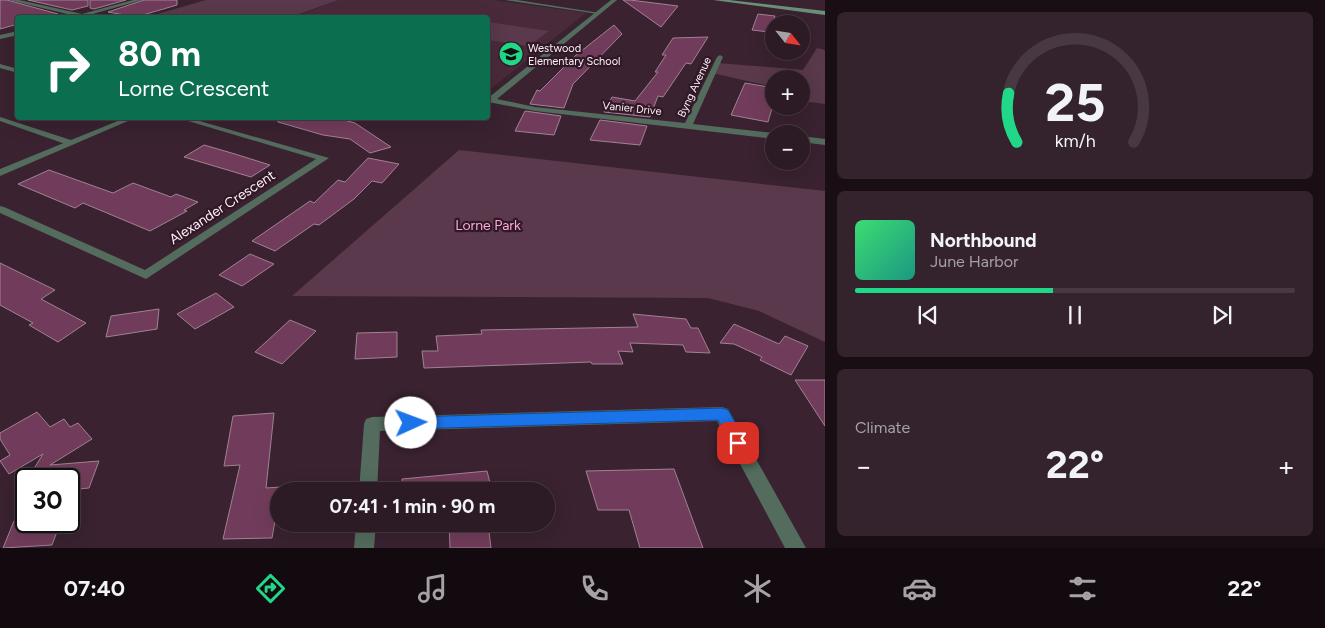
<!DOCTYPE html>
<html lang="en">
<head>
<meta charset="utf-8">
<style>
  body { margin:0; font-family:Figtree,sans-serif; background:#34232c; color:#f1f3f6; height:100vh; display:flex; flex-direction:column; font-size:19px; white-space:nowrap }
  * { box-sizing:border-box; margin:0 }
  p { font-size:16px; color:#a6a1a6 }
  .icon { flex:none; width:28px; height:28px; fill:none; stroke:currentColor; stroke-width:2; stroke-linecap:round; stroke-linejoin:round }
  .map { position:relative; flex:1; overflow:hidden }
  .details { display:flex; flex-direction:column; gap:12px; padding:12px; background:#180e14; width:500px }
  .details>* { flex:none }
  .banner { position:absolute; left:15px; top:15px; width:475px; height:105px; border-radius:5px; box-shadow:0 5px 20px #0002,0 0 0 1px #483841; background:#0b6e4f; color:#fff; overflow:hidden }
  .needle { width:32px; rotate:120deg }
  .tools { position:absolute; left:765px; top:15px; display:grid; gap:10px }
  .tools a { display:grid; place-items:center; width:45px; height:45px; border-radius:50%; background:#2c1a24; box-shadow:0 5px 20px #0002,0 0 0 1px #483841; font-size:25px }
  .speed { position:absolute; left:15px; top:468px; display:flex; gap:10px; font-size:25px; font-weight:700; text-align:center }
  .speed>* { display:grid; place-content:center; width:65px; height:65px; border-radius:50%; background:#2c1a24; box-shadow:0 5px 20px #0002,0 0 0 1px #483841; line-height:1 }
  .speed .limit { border:2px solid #111; border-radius:8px; background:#fff; color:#111 }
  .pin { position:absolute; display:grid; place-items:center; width:42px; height:42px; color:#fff; margin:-21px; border-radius:10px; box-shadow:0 2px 8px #0006 }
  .me { position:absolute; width:55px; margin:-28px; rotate:88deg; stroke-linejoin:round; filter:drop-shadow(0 0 4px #0008) }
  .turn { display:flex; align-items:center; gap:18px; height:105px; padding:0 20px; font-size:22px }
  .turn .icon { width:65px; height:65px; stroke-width:2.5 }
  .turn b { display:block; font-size:35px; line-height:42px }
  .big { font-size:38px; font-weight:700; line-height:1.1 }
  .details .widget { flex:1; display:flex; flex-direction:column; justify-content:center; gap:8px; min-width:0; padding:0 18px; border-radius:8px; background:#34232c }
  .details .dial { align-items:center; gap:0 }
  .dial svg { height:130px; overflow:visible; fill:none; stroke:#483841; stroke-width:7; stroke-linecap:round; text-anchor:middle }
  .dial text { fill:#f1f3f6; stroke:none }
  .song { display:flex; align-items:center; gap:15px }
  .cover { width:60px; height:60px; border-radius:8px; background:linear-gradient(135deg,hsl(140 70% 55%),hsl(170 70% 35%)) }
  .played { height:5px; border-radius:2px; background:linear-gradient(90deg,#20d887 45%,#483841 45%) }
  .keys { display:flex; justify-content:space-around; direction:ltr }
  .heat { display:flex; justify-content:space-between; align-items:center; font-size:28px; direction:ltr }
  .trip { position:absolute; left:270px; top:482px; width:285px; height:50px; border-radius:25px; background:#2c1a24; box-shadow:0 5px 20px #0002,0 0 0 1px #483841; font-weight:700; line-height:50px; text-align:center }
  .tabs { display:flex; height:80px; justify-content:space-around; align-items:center; background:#120a0e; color:#a6a1a6 }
  .tabs .icon { width:35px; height:35px }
  .tabs .selected { color:#20d887 }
  .tabs b { font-size:22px; color:#f1f3f6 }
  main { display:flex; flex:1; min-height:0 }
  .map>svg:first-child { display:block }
  .built { fill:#492a3b }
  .green { fill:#59394b }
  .building { fill:#713c5b; stroke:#a08292 }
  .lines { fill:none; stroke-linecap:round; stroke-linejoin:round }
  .lane { fill:#536c5d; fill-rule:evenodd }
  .street { fill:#536c5d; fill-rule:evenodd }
  .secondary { fill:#699178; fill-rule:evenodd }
  .route { fill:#1a73e8; stroke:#114b97 }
  .labels { text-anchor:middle; stroke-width:4.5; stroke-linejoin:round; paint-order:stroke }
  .far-poi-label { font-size:11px; fill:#ffeef7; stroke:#301926; text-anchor:start }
  .far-street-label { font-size:11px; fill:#ffeef7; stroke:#301926 }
  .street-label { font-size:14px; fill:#ffeef7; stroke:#301926 }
  .park-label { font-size:14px; fill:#fda8d7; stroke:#301926 }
</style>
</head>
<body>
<main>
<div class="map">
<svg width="825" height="548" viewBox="0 0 825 548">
  <rect width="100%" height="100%" fill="#3a2230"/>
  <path class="built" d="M338 0H493L586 13 488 91V18H291Z"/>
  <path class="green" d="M206 0H338L291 17H147Z
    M488 22 549 31 529 46 488 40Z
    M817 48 825 50V104L801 101V79H774V87L712 73 718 63 803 70Z
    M459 150 825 191V342L759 311 708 298 292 296Z"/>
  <path class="building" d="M0 0H7L58 14 43 18H18V24L0 29Z
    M28 0H88V6L72 10Z
    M90 0H126L94 9 90 8Z
    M144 0H177V5L136 17 108 12Z
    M623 0H630L678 6 661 27Z
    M758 14 775 16 769 32 752 30Z
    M614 25 622 34 573 84 564 108 530 104 537 90 540 91 575 56Z
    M708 37 691 64 686 63 663 97 658 96 650 117 604 112 612 97 635 101 658 72H655L666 55H662L673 38Z
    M745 83 774 88V101L768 122 731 115Z
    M525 111 561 116 554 135 515 131Z
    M278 118H337L355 123 391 147 370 153 350 139 323 135 278 122Z
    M600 120 647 126 640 145 590 140Z
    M204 145 235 154 270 165 251 177 184 157Z
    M368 158 399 164 382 183 372 181 354 199 319 225 314 224 275 251 252 241 310 201 314 203 338 180 345 182Z
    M49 170 113 193 133 183 171 197 176 194 198 202 184 210 187 211 150 231 83 203 75 208 18 184Z
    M250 254 274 264 242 286 219 275Z
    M0 263 55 290 41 299 86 323 58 342 29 325 33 323 0 305Z
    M216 293 234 307 195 329 177 314Z
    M159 309 157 329 106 337 111 316Z
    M633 314 686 319 691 328H698L710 353 686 352 683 345 630 343 633 352 618 351 623 364H592L591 362 424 368 422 351H438L436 336 482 334 481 330 638 327Z
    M290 320 316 331 282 364 255 352Z
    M734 324 779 344 785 336 808 346 791 375 760 360 762 357 734 344 720 343Z
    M397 332V357L355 359 357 333Z
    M795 380H825V426Z
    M37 412 50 427 64 419 70 427 78 423 92 439 50 465 99 461 89 488 69 490V479H36V475L33 476 35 467 43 454 9 474 0 461 10 455 0 439V433Z
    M274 413 266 488 281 487 272 538 223 539 240 465 224 466 233 416Z
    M674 469 703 548H640L629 510H598L586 471Z
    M487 471 492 491H403L402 479Z
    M14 521H61L52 545 3 548Z
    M449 524H488L491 548H450Z"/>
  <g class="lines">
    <path class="lane" d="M505 0H517L600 13 598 14Z
      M0 117 74 141 75 143 68 145 0 121Z"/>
    <path class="street" d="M9 0H19L82 14 133 0H142L89 15 96 18H84Z
      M611 0H617L497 99 535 107 685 123 717 57 720 55 723 57 693 124 774 133 776 134H774V139L535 111 488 102V98Z
      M18 31V35L0 39V35Z
      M0 64 18 69V73L0 68Z
      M125 118H135L0 176V169Z
      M178 118H189L329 158 146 279 0 213V206L4 207 145 270 316 159Z
      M801 136 825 139V145L801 142Z
      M722 407 728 409 806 548H785L717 421 380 431 377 491H359L364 424 366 419 372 417Z
      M356 524H376L374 548H354Z"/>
    <path class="secondary" d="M713 0H729L825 11V15Z"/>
  </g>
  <path class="route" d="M722 408 728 410 744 438 746 443 744 448 738 450 733 448 718 420 411 429 406 427 404 423 406 419 411 417Z"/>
  <defs>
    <symbol id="school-disc" viewBox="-11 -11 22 22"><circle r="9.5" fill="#20d887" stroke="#301926"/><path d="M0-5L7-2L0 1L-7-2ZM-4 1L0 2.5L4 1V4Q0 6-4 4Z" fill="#111"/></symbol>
  </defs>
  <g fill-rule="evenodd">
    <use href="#school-disc" x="497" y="40" width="28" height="28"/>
  </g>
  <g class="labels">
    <g class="far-poi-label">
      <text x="528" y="52">Westwood<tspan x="528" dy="13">Elementary School</tspan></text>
    </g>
    <g class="far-street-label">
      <text transform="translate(694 87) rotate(-65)" y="4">Byng Avenue</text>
      <text transform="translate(632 108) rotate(6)" y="4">Vanier Drive</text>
    </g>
    <g class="street-label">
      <text transform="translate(222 207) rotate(-33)" y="5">Alexander Crescent</text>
    </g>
    <g class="park-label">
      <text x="488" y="230">Lorne Park</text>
    </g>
  </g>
</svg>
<div class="tools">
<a><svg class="needle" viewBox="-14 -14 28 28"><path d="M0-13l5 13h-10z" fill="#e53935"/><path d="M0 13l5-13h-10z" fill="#a6a1a6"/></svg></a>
<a>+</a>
<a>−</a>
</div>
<div class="speed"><div class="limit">30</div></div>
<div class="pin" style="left:738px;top:443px;background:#d93025"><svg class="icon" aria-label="arrive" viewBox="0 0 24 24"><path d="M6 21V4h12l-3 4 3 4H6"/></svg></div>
<svg class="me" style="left:411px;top:423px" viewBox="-20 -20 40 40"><circle r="19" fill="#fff"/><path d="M0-13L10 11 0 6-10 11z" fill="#1a73e8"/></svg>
<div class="trip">07:41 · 1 min · 90 m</div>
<div class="banner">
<div class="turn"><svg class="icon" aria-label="right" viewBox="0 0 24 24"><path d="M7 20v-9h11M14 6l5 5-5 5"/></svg><div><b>80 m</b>Lorne Crescent</div></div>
</div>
</div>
<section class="details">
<div class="widget dial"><svg viewBox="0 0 100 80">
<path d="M14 69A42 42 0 1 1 86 69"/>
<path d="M14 69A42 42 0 0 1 9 39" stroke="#20d887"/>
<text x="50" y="56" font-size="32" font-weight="700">25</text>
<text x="50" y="72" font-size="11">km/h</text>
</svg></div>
<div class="widget">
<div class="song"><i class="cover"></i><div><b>Northbound</b><p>June Harbor</p></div></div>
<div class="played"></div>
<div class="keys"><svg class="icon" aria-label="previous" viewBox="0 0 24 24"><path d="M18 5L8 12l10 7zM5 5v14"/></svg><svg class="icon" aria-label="pause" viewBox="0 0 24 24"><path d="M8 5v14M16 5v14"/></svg><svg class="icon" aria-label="next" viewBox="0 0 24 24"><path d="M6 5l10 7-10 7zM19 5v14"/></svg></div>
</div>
<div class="widget"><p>Climate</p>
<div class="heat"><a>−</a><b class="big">22°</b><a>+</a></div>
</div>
</section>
</main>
<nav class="tabs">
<b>07:40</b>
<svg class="icon selected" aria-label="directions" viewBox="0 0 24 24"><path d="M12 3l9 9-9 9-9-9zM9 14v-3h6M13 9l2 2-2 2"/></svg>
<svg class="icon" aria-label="music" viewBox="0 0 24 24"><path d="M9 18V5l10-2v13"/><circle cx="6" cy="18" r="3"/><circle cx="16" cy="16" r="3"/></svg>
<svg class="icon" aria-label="phone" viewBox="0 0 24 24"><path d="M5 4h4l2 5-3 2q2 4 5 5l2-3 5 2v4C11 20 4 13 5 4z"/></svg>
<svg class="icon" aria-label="climate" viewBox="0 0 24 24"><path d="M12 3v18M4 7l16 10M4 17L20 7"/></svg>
<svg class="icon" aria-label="car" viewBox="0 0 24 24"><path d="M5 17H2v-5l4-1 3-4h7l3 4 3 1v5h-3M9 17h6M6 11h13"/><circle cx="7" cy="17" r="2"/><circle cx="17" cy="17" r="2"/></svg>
<svg class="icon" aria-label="filters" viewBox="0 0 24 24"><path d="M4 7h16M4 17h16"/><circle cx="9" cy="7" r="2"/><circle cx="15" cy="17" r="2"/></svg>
<b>22°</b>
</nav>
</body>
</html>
